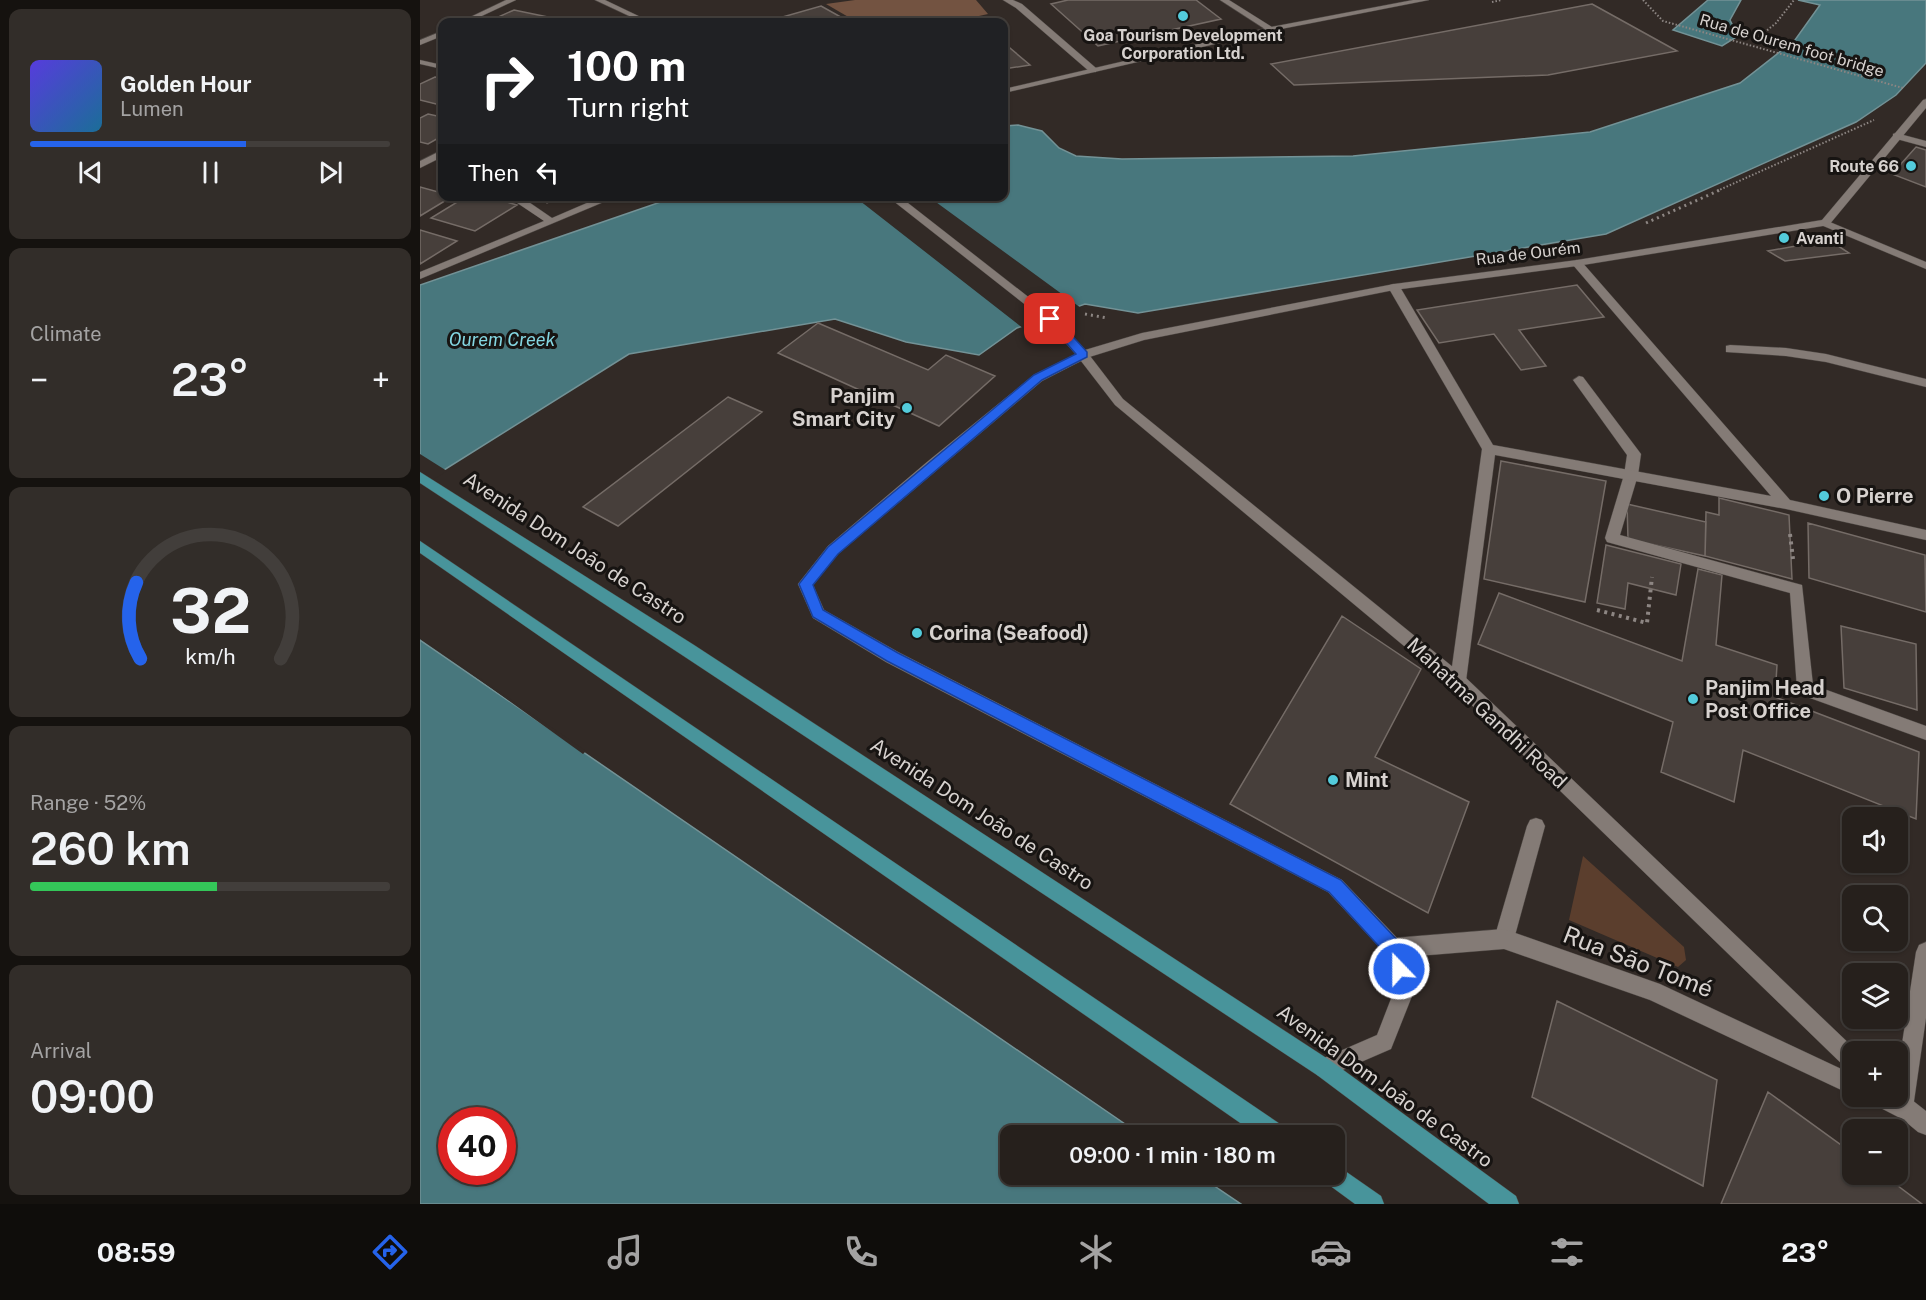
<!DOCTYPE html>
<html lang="en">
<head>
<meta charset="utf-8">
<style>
  body { margin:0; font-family:"Public Sans",sans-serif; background:#322d29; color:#f1f3f6; height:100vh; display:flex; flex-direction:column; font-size:22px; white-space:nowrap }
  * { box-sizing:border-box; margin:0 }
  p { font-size:20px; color:#a4a3a3 }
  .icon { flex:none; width:33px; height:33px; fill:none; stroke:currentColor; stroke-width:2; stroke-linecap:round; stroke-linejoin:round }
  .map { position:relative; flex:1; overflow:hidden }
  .side { display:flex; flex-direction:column; gap:9px; padding:9px; background:#15120f; width:420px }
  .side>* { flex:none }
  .guide { position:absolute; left:18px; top:18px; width:570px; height:183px; border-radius:12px; box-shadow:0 2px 4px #0004,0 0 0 2px #423e3b; background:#202124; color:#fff; overflow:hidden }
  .fabs { position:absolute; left:1422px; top:807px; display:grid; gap:12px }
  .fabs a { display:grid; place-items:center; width:66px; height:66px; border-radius:12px; background:#26201c; box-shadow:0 2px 4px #0004,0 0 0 2px #423e3b; font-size:30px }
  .speed { position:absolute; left:18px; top:1107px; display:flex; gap:12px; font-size:30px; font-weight:700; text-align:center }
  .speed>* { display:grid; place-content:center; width:78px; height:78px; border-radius:50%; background:#26201c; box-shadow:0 2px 4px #0004,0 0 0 2px #423e3b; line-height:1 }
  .speed .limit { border:9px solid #d22; background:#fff; color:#111 }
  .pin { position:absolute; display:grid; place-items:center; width:51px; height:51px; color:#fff; margin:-26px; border-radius:12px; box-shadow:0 3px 9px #0006 }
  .me { position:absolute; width:66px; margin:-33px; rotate:338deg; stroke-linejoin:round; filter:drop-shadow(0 0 4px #0008) }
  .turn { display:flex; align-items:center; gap:21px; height:126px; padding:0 30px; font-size:27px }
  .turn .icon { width:78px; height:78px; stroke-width:2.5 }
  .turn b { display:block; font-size:42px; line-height:51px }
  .then { display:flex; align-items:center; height:57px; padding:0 30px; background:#0003; gap:12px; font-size:22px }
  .big { font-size:45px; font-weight:600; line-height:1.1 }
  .side .card { flex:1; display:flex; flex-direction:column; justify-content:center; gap:9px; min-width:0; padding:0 21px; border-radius:12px; background:#322d29 }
  .side .dial { align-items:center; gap:0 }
  .dial svg { height:156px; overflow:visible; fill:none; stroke:#423e3b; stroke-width:7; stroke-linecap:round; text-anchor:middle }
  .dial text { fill:#f1f3f6; stroke:none }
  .song { display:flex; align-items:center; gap:18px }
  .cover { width:72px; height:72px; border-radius:9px; background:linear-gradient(135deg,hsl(250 70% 55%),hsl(200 70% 35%)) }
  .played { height:6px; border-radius:3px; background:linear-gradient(90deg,#2563eb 60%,#423e3b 60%) }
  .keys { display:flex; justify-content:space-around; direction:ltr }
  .heat { display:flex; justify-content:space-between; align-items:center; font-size:33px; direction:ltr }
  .charge { height:9px; border-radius:4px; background:linear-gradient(90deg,#34c759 52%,#423e3b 0) }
  .trip { position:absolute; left:580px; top:1125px; width:345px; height:60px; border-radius:12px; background:#26201c; box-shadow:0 2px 4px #0004,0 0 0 2px #423e3b; font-weight:600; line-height:60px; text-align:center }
  .dock { display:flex; height:96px; justify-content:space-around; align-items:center; background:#0f0d0b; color:#a4a3a3 }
  .dock .icon { width:42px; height:42px }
  .dock .current { color:#2563eb }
  .dock b { font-size:27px; color:#f1f3f6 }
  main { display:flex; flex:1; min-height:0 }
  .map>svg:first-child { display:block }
  .green { fill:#5b3e2d }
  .forest { fill:#735341 }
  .water { fill:#48777d; stroke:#739296; stroke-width:1.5; fill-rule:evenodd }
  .pier { fill:#322a26 }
  .building { fill:#473f3b; stroke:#756c67; stroke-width:1.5 }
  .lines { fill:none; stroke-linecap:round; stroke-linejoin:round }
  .service-casing { stroke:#4b4541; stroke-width:1 }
  .minor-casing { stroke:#4b4541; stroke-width:1 }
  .tertiary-casing { stroke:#4b4541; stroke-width:1 }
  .secondary-casing { stroke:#4b4541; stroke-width:1 }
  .primary-casing { stroke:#4b4541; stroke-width:1 }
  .path-far2 { stroke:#8d8683; stroke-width:2; stroke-dasharray:1.5 2; stroke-linecap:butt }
  .path-far1 { stroke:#8d8683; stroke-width:3; stroke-dasharray:2 4; stroke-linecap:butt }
  .path { stroke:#8d8683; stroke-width:4; stroke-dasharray:3 4.5; stroke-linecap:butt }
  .service { fill:#847b76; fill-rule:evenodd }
  .minor { fill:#847b76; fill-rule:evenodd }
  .tertiary { fill:#847b76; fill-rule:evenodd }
  .secondary { fill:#847b76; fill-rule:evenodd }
  .primary { fill:#48949b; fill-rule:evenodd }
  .route { fill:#2563eb; stroke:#184099; stroke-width:1.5 }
  .poi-dot { fill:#53cbdb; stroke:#171412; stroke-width:2 }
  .labels { text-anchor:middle; stroke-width:6; stroke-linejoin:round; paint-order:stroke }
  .far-poi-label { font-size:16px; font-weight:bold; fill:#d7d2cf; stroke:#171412 }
  .far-street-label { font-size:16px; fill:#d7d2cf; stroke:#171412 }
  .far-water-label { font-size:18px; font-style:italic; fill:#84d6e1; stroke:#171412 }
  .poi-label { font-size:20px; font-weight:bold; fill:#d7d2cf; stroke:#171412; text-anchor:start }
  .street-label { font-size:20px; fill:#d7d2cf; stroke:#171412 }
  .near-street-label { font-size:24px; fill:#d7d2cf; stroke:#171412 }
</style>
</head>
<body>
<main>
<section class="side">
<div class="card">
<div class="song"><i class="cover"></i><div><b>Golden Hour</b><p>Lumen</p></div></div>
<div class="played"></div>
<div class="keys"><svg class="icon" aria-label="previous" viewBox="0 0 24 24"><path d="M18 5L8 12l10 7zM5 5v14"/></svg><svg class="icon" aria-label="pause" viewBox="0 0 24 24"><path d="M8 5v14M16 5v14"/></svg><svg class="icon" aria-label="next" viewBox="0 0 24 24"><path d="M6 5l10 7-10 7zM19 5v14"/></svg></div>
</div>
<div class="card"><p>Climate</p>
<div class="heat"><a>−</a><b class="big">23°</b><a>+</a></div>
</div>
<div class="card dial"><svg viewBox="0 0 100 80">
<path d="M14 69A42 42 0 1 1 86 69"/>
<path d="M14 69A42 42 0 0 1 12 30" stroke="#2563eb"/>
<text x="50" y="56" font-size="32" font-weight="700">32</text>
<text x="50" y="72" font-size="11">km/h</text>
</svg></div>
<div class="card"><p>Range · 52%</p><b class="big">260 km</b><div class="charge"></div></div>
<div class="card"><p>Arrival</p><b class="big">09:00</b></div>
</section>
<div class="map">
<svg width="1506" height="1204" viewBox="0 0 1506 1204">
  <rect width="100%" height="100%" fill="#322a26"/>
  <path class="green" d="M1163 856 1264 947 1266 960 1258 967 1149 920Z"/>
  <path class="forest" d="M435 0H556L568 14 532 22H437L406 4Z"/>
  <path class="water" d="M1288 0H1321L1310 20 1318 36 1302 46 1253 30Z
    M1378 0H1506V63L1476 95 1436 122 1186 234 718 313 665 304 597 328 559 355 486 342 415 319 209 354 0 485V285L255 197 584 196V126L598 125 622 131 639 148 656 156 702 159 933 156 1170 132 1320 83 1375 40 1400 5Z
    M0 640 721 1135 591 1136V1174L778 1175 821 1204H0ZM32 1120H82V1172H32Z"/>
  <path class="pier" d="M435 197H509L661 308 604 329Z
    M0 454 27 471 0 488Z
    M10 644 166 751 163 754Z"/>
  <path class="building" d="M648 0H776L801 19 678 46 631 4Z
    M1172 4 1257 51 1128 75 874 85 851 64Z
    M401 6 428 21 345 22Z
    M94 10 128 17 116 22H67Z
    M584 43 610 65 584 69Z
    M15 77 22 78V101L16 104 0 100V84Z
    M8 114 22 117V136L8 144 0 142V118Z
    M1496 147 1506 150V187L1472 174Z
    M0 187 22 193V196H33L0 216Z
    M47 196H66L97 205 55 231 11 218Z
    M118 196H143L127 203Z
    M0 230 37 241 0 264Z
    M1409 240 1429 253 1365 261 1348 251Z
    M1157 285 1184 317 1099 330 1126 366 1101 370 1074 334 1019 343 997 310Z
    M398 323 508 370 526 355 575 376 519 426 358 353Z
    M308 397 342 412 198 526 163 507Z
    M1081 461 1186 481 1165 602 1064 579Z
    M1299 498 1369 515 1372 579 1285 556 1286 512 1299 515Z
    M1207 504 1286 522 1285 556 1208 539Z
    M1388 523 1505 555 1506 612 1389 578Z
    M1186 545 1261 564 1256 595 1208 583 1205 609 1177 603Z
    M1278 569 1302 575 1296 645 1357 665 1355 697 1499 752 1496 819 1323 750 1314 802 1241 772 1253 722 1058 644 1079 593 1262 661Z
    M922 616 1001 669 955 757 1049 802 1008 913 810 804Z
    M1421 626 1496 644 1497 710 1424 688Z
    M1137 1001 1297 1080 1283 1186 1112 1097Z
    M1348 1092 1432 1153V1174H1462L1502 1204H1301Z"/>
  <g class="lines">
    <defs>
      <path id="service" d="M583 0H593L602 4 676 68V72H670L596 8Z
        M800 0H809L855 29 848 31Z
        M1159 376 1163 377 1221 454 1218 475 1200 535 1382 585 1393 685 1506 726V740L1379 694 1377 689 1370 593 1187 542 1185 538 1204 475 1207 455 1153 380Z
        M1116 818 1122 820 1125 826 1094 939 1091 946 1084 949 1077 946 1074 939 1107 826 1110 820Z"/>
      <path id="minor" d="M86 0H96L49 22H40Z
        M993 0H1009L851 31 584 93V89L851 27Z
        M22 31V36L0 45V40Z
        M0 60 22 65V69L0 64Z
        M22 150V157L0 168V161Z
        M87 196H100L132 218 183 196H198L0 279V272L124 221Z
        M1405 220 1506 262V269L1401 225V221Z
        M1157 260 1161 261 1370 500 1506 530V540L1366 509 1075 455 1046 681 1044 686 1038 688 1032 686 1030 681 1062 449 968 287 970 285 974 284 980 287 1073 445 1351 496 1153 265 1152 263Z
        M1310 345 1366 348 1406 354 1506 379V387L1406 362 1366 356 1306 352V346Z
        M1084 929 1240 984 1432 1074V1095L1230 1000 1084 949 973 958 966 955 963 948 966 941 973 938Z
        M1506 942V1018L1493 1108 1490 1116 1482 1119 1451 1103 1448 1096H1478V1070L1496 952 1499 945Z"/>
      <path id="tertiary" d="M1476 133 1506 141V147L1473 138V134Z
        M663 351 667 352 703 399 1044 676 1438 1052H1432V1070L1425 1067 1032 686 695 405 661 361 622 381 418 554 393 585 404 610 478 652 922 880 980 941 983 948 994 991 971 1049 904 1078 897 1075 894 1068 897 1061 957 1035 974 991 965 953 908 892 466 662 393 618 378 584 408 546 507 462 614 375Z
        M1478 1089 1506 1111V1135L1498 1132 1463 1103 1460 1096H1478Z"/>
      <path id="secondary" d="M175 0H185L231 22H222Z
        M1506 99V108L1409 225 1157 266 974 290 724 340 663 359 659 358 626 321 467 196H479L634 317 665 350 722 333 974 284 1157 260 1402 220 1503 100Z"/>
      <path id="primary" d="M0 472 274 645 911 1061 1096 1196 1099 1204H1069L897 1075 262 655 0 483Z
        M0 541 866 1128 869 1136H839L0 553Z
        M915 1164 961 1196 964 1204H935L905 1182 902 1174H915Z"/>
    </defs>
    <use href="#service" class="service-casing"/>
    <use href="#minor" class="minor-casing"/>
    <use href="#tertiary" class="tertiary-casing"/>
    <use href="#secondary" class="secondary-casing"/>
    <use href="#primary" class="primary-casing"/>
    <path class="path-far2" d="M1223 0 1243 21 1483 88
      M1072 2 1082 0
      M1339 37 1356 23 1374 0
      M1297 191 1454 120"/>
    <path class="path-far1" d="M1226 223 1300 190
      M665 314 687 318"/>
    <path class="path" d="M1370 534 1373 559
      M1177 610 1227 623 1232 577"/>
    <use href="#service" class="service"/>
    <use href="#minor" class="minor"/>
    <use href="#tertiary" class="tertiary"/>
    <use href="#secondary" class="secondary"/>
    <use href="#primary" class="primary"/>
  </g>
  <path class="route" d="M630 315 634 316 667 352V357L622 380 418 554 393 585 403 610 478 653 921 880 979 942 988 969 985 976 979 978 972 976 965 953 909 892 467 661 393 617 379 584 408 547 614 375 656 354 627 321V316Z"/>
  <g class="poi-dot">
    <circle cx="763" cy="16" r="6"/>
    <circle cx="1491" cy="166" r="6"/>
    <circle cx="1364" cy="238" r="6"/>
    <circle cx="487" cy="408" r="6"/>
    <circle cx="1404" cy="496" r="6"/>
    <circle cx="497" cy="633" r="6"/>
    <circle cx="1273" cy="699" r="6"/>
    <circle cx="913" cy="780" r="6"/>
  </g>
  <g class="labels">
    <g class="far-poi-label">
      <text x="763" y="41">Goa Tourism Development<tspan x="763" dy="18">Corporation Ltd.</tspan></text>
      <text x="1479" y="172" text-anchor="end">Route 66</text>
      <text x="1376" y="244" text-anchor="start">Avanti</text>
    </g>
    <g class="far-street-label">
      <text transform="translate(1372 45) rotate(16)" y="6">Rua de Ourem foot bridge</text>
      <text transform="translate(1108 253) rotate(-7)" y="6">Rua de Ourém</text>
    </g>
    <g class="far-water-label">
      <text x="82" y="346">Ourem Creek</text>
    </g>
    <g class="poi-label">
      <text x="475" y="403" text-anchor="end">Panjim<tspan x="475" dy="23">Smart City</tspan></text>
      <text x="1416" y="503">O Pierre</text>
      <text x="509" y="640">Corina (Seafood)</text>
      <text x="1285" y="695">Panjim Head<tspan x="1285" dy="23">Post Office</tspan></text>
      <text x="925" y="787">Mint</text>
    </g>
    <g class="street-label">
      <text transform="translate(155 548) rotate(33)" y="7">Avenida Dom João de Castro</text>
      <text transform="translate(1067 713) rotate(43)" y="7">Mahatma Gandhi Road</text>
      <text transform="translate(562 814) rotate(33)" y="7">Avenida Dom João de Castro</text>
      <text transform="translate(965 1086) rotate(36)" y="7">Avenida Dom João de Castro</text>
    </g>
    <g class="near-street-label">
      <text transform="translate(1218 962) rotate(21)" y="8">Rua São Tomé</text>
    </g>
  </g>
</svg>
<div class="fabs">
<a><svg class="icon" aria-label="sound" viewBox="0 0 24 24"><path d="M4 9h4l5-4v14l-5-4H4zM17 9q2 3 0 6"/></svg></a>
<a><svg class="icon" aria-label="search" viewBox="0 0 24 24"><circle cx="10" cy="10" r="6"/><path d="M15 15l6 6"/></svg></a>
<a><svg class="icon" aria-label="layers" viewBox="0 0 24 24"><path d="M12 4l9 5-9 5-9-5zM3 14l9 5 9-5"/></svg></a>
<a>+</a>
<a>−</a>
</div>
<div class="speed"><div class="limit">40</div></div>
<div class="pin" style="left:630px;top:319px;background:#d93025"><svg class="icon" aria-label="arrive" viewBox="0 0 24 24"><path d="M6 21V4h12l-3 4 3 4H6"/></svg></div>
<svg class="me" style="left:979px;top:969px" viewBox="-20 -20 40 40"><circle r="17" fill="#2563eb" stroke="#fff" stroke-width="3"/><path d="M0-11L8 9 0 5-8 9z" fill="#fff"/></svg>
<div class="trip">09:00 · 1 min · 180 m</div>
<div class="guide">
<div class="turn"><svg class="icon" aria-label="right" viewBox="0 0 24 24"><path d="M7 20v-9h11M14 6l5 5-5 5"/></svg><div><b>100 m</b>Turn right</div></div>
<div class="then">Then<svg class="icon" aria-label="left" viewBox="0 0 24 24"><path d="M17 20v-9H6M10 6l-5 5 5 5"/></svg></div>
</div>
</div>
</main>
<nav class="dock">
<b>08:59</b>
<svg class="icon current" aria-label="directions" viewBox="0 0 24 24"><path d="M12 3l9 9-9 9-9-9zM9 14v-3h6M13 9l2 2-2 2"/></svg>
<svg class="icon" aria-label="music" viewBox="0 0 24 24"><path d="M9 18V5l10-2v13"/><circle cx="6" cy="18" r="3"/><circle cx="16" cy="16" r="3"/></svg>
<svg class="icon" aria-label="phone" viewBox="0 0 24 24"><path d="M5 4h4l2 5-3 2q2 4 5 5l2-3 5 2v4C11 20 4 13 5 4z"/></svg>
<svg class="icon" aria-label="climate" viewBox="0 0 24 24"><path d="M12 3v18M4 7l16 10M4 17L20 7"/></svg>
<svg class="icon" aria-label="car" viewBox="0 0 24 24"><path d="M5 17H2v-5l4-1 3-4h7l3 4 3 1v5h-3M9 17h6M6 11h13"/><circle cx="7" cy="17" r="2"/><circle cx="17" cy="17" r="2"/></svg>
<svg class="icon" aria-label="filters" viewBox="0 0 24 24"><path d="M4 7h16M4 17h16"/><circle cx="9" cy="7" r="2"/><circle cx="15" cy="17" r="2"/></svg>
<b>23°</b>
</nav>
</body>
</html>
